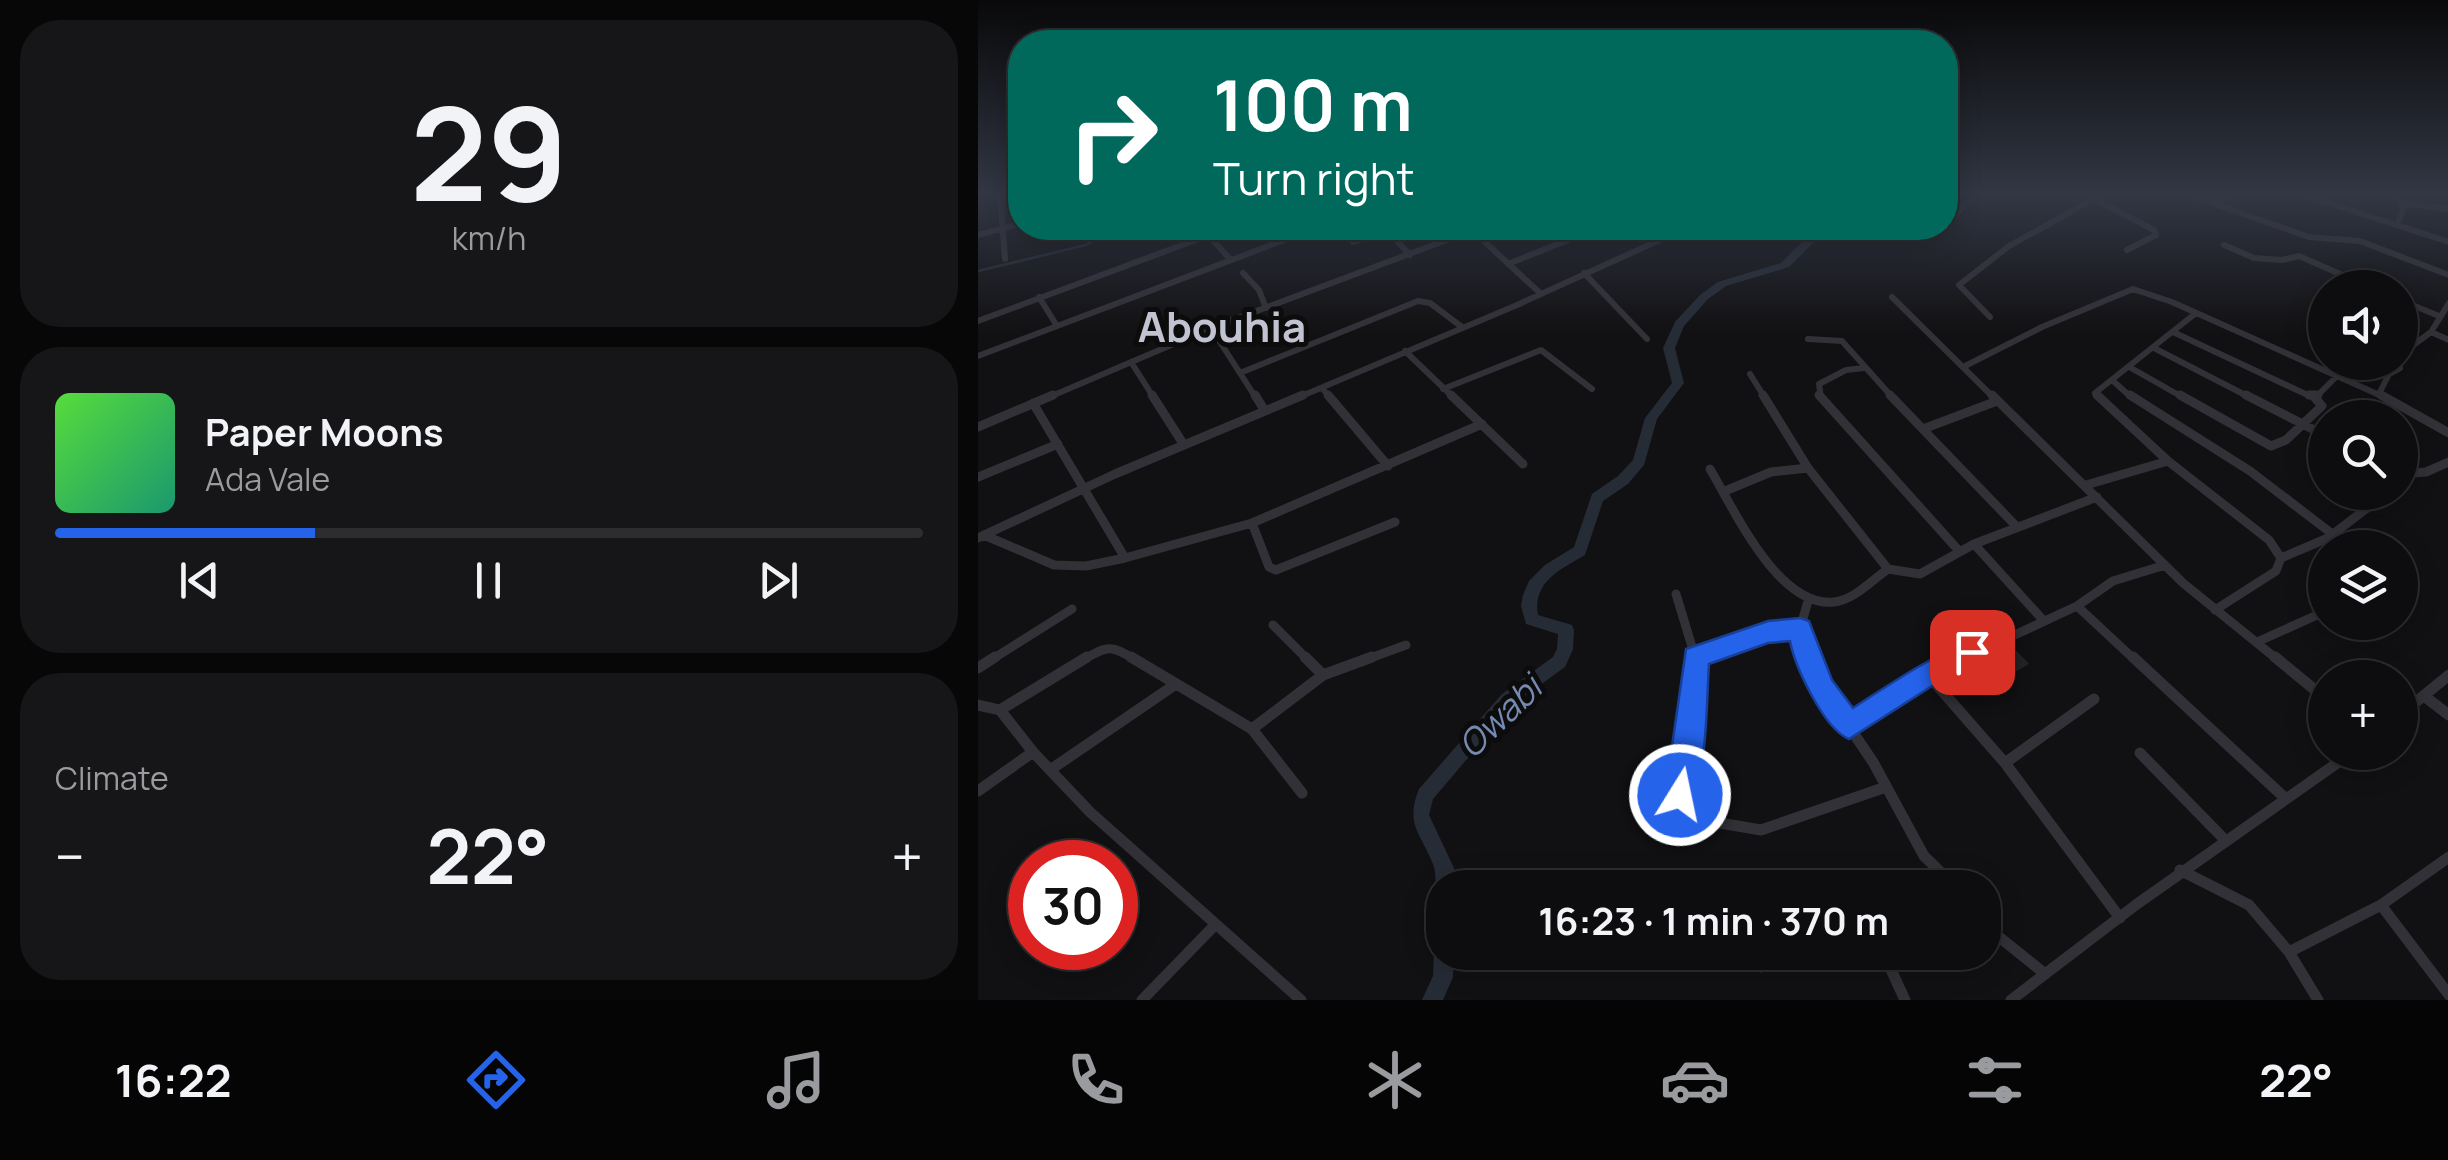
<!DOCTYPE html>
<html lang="en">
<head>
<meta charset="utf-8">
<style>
  body { margin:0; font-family:Manrope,sans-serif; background:#161517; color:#f1f3f6; height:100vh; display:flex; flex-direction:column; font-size:38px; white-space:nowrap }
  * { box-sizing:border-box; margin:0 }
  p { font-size:32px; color:#9a9b9e }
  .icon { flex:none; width:55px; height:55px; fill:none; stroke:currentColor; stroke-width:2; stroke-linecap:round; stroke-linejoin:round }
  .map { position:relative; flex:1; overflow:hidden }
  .details { display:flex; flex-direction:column; gap:20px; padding:20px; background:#070708; width:978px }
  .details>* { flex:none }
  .hud { position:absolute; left:30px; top:30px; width:950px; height:210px; border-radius:40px; box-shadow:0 5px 25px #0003,0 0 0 2px #2d2c2e; background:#00695c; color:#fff; overflow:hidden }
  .fabs { position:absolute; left:1330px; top:270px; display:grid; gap:20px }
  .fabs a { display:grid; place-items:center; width:110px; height:110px; border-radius:50%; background:#0d0c0e; box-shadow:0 5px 25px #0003,0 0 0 2px #2d2c2e; font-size:50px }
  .speed { position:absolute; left:30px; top:840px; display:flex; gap:20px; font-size:50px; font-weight:700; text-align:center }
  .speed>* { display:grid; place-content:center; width:130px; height:130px; border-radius:50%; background:#0d0c0e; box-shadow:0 5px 25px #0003,0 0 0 2px #2d2c2e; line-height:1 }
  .speed .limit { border:15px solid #d22; background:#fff; color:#111 }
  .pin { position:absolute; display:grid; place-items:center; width:85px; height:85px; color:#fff; margin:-42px; border-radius:20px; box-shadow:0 5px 15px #0006 }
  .me { position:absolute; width:110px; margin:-55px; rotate:10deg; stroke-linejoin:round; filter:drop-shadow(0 0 8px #0008) }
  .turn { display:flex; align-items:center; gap:35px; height:210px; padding:0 40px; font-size:45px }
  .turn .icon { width:130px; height:130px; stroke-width:2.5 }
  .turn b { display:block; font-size:70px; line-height:85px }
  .big { font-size:75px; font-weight:700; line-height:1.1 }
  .details .widget { flex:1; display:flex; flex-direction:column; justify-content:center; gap:15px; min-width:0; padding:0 35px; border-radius:40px; background:#161517 }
  .details .dial { align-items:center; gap:0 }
  .dial b { font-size:130px; line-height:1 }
  .song { display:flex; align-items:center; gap:30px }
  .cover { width:120px; height:120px; border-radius:15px; background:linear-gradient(135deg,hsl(110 70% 55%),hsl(160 70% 35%)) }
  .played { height:10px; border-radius:5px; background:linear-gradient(90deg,#2563eb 30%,#2d2c2e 30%) }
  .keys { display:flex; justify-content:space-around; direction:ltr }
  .heat { display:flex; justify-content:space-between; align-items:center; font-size:55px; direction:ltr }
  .trip { position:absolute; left:448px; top:870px; width:575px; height:100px; border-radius:40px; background:#0d0c0e; box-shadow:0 5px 25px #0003,0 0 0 2px #2d2c2e; font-weight:700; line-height:100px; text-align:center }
  .dock { display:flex; height:160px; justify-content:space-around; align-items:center; background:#050506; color:#9a9b9e }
  .dock .icon { width:70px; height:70px }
  .dock .current { color:#2563eb }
  .dock b { font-size:45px; color:#f1f3f6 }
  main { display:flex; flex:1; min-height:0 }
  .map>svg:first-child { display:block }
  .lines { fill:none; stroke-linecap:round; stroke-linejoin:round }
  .stream { stroke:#262c36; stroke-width:2.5 }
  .river { fill:#262c36; fill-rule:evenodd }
  .building { fill:#242326 }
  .minor-far2 { stroke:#323137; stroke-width:6 }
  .minor-far1 { stroke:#323137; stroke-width:9 }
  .minor { stroke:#323137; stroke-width:11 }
  .route { fill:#2563eb; stroke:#184099; stroke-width:2.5 }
  .labels { text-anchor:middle; stroke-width:10; stroke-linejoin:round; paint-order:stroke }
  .water-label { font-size:35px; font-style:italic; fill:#7589b1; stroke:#0c0c0d }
  .district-label { font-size:42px; font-weight:bold; fill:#c2c3d0; stroke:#0c0c0d }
</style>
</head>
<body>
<main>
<section class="details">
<div class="widget dial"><b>29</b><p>km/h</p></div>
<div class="widget">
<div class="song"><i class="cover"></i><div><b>Paper Moons</b><p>Ada Vale</p></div></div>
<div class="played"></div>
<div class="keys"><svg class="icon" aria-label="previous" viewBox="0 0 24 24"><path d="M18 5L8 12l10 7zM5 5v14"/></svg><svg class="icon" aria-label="pause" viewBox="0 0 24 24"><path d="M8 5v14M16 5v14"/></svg><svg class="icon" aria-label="next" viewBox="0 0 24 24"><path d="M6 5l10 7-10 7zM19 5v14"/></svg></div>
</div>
<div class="widget"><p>Climate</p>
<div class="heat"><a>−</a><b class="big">22°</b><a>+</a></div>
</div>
</section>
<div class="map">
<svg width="1471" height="1000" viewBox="0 0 1471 1000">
  <rect width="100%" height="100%" fill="#111012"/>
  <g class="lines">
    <path class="stream" d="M0 271 108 245 136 228"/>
    <path class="river" d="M845 228H856L838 240 811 267 748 286 730 299 706 326 697 348 706 383 679 419 666 465 650 484 625 501 607 555C583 569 554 582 560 615L594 625 596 630 595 649 587 667 536 704 455 799 451 815 476 868 477 888H465V897L460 895C456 884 459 874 455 864 442 832 427 824 441 789L524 694 575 657 579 649 580 634 548 624 543 606 545 595 551 581 567 565 596 547 614 494 640 476 655 460 667 418 694 383 685 348 697 322 722 295 740 282 803 263 830 236Z
      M465 942V952H476L475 977 465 1000H444L455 976 456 952 459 945Z"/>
  </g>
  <path class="building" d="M1034 646 1051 664 1023 680 1006 660Z"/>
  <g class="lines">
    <path class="minor-far2" d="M22 195 27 259
      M1211 195 1331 237 1382 241 1471 275
      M1326 195 1471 242
      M1419 195 1425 210 1419 225
      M1117 199 1176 230 1178 235 1149 250
      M1234 202 1252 195
      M1424 203 1471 209
      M968 226 995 195
      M494 230 563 294
      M0 235 42 224
      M375 242 410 231 432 255
      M1246 245 1276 258 1304 260 1321 256 1394 288
      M530 264 620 228
      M265 273 281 290 288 308
      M606 273 669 339
      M61 297 79 326
      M914 297 1016 398
      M1422 300 1461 316
      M1471 303 1453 332 1471 340
      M1012 317 981 285 1031 246 1123 195
      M0 321 223 238H233L251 258
      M233 328 278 398
      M1195 332 1336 398
      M830 339 864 341 915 398
      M1176 348 1273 398
      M427 351 476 398
      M1422 355 1453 332
      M0 356 330 231
      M153 362 176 398
      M987 366 1064 327 1155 289 1194 302 1408 398
      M1153 368 1206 398
      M262 373 440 301 452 303 484 327
      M772 374 787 398
      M1134 380 1154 398
      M344 388 352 398
      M465 389 563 350 614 389
      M1401 394 1411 374 1422 368 1421 362
      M69 398 233 328 501 228
      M319 398 539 305 708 228
      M843 398 841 384 868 370 886 368
      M1122 398 1117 393 1218 313
      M1337 398 1358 377"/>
    <path class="minor-far1" d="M174 395 206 445
      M277 395 287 411
      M350 395 410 466
      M473 395 545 464
      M785 395 830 468 910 569 942 574 996 544 1119 497
      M841 395 982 552
      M912 395 1039 527
      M1014 395 1205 583 1300 660
      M1119 395 1190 461
      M1152 395 1272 471 1357 536
      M1202 395 1293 446 1308 440 1344 406 1337 398
      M1268 395 1348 436
      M1331 395H1340
      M1403 395 1471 433
      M55 403 147 558
      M0 427 75 395
      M945 429 1019 401
      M732 469C756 509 800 608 856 602 876 600 894 580 910 569
      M1422 474 1448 472 1471 462
      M0 477 80 444
      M1108 485 1190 461 1291 540 1303 558 1298 571 1237 610
      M747 491 793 472 830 468
      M274 523 291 567 298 570 417 522
      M6 535 76 565 108 566 147 558 274 523 504 424
      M0 538 137 474 325 395
      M996 544 1065 620
      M1303 558 1350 538 1410 492
      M698 594 718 660
      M830 601 822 629 832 660
      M1099 606 1135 581 1187 565
      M295 625 330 660
      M1279 642 1348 611
      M718 657 790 632 822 629
      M13 660 94 609
      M105 660C130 645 133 645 158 660
      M387 660 428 645
      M983 660 1099 606 1157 660"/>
    <path class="minor" d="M153 657 274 729 324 793
      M327 657 345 675
      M718 657 703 801 742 823 783 830 908 787
      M831 657 845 688 895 762 946 856 979 888
      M988 657 950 675 1027 763 1142 918
      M1155 657 1308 799
      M1297 657 1348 699
      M0 668 17 657
      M1446 696 1471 715
      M0 705 22 710 55 752 112 812 323 1000
      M22 710 109 657
      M1422 715 1471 675
      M871 726 950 675
      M274 729 345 675 394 657
      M1162 753 1247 840
      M1027 763 1116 699
      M72 770 198 684
      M0 791 55 752
      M1202 870 1271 905 1311 952 1340 1000
      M1403 905 1471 995
      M1005 924 1066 973
      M905 952 927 1000
      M1311 952 1403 905 1471 857
      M783 967 808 952
      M164 1000 236 926
      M1033 1000 1159 904 1375 752"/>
  </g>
  <linearGradient id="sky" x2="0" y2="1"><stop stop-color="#09090a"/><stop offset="0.58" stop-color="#323744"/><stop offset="1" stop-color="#323744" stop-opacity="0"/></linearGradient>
  <rect width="1471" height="335" fill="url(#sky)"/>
  <path class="route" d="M822 618 831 621 854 680 875 708C914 683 951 657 994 641L1004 644 1007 652 1004 660 968 677 871 739C846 729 817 667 812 641L790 643 731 664C728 710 730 763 712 805L702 810 691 805 687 795 708 649 790 621Z"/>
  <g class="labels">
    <g class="water-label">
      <text transform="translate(522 717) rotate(-44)" y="12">Owabi</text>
    </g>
    <g class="district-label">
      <text x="244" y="342">Abouhia</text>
    </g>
  </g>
</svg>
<div class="fabs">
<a><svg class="icon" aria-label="sound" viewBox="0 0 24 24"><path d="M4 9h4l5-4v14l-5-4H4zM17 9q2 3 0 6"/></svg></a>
<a><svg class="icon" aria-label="search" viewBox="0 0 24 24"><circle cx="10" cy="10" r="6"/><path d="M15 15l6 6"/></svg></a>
<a><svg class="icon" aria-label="layers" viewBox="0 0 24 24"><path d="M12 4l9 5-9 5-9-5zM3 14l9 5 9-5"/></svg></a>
<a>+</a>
</div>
<div class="speed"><div class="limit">30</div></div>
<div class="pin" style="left:994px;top:652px;background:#d93025"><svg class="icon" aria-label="arrive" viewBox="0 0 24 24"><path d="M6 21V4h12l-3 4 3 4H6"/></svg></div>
<svg class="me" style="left:702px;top:795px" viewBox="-20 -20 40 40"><circle r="17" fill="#2563eb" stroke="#fff" stroke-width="3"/><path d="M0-11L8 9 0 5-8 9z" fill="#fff"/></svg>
<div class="trip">16:23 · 1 min · 370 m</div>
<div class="hud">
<div class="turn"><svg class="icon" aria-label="right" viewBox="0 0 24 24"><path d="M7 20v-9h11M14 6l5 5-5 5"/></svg><div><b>100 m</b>Turn right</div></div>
</div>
</div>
</main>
<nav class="dock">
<b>16:22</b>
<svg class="icon current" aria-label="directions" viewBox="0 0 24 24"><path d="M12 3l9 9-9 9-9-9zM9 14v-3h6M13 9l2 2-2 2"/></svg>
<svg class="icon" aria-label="music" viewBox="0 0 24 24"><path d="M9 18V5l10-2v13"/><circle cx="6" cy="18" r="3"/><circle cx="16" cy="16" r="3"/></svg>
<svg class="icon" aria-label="phone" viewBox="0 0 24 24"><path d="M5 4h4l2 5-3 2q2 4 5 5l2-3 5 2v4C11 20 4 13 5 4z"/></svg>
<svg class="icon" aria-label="climate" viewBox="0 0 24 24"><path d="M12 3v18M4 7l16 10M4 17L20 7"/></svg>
<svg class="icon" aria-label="car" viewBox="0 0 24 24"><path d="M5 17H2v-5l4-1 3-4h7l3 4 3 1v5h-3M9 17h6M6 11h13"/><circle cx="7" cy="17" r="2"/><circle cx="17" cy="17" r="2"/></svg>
<svg class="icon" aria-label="filters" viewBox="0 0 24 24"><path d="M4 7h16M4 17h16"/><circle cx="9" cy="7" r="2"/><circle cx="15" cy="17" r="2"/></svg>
<b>22°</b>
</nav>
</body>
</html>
